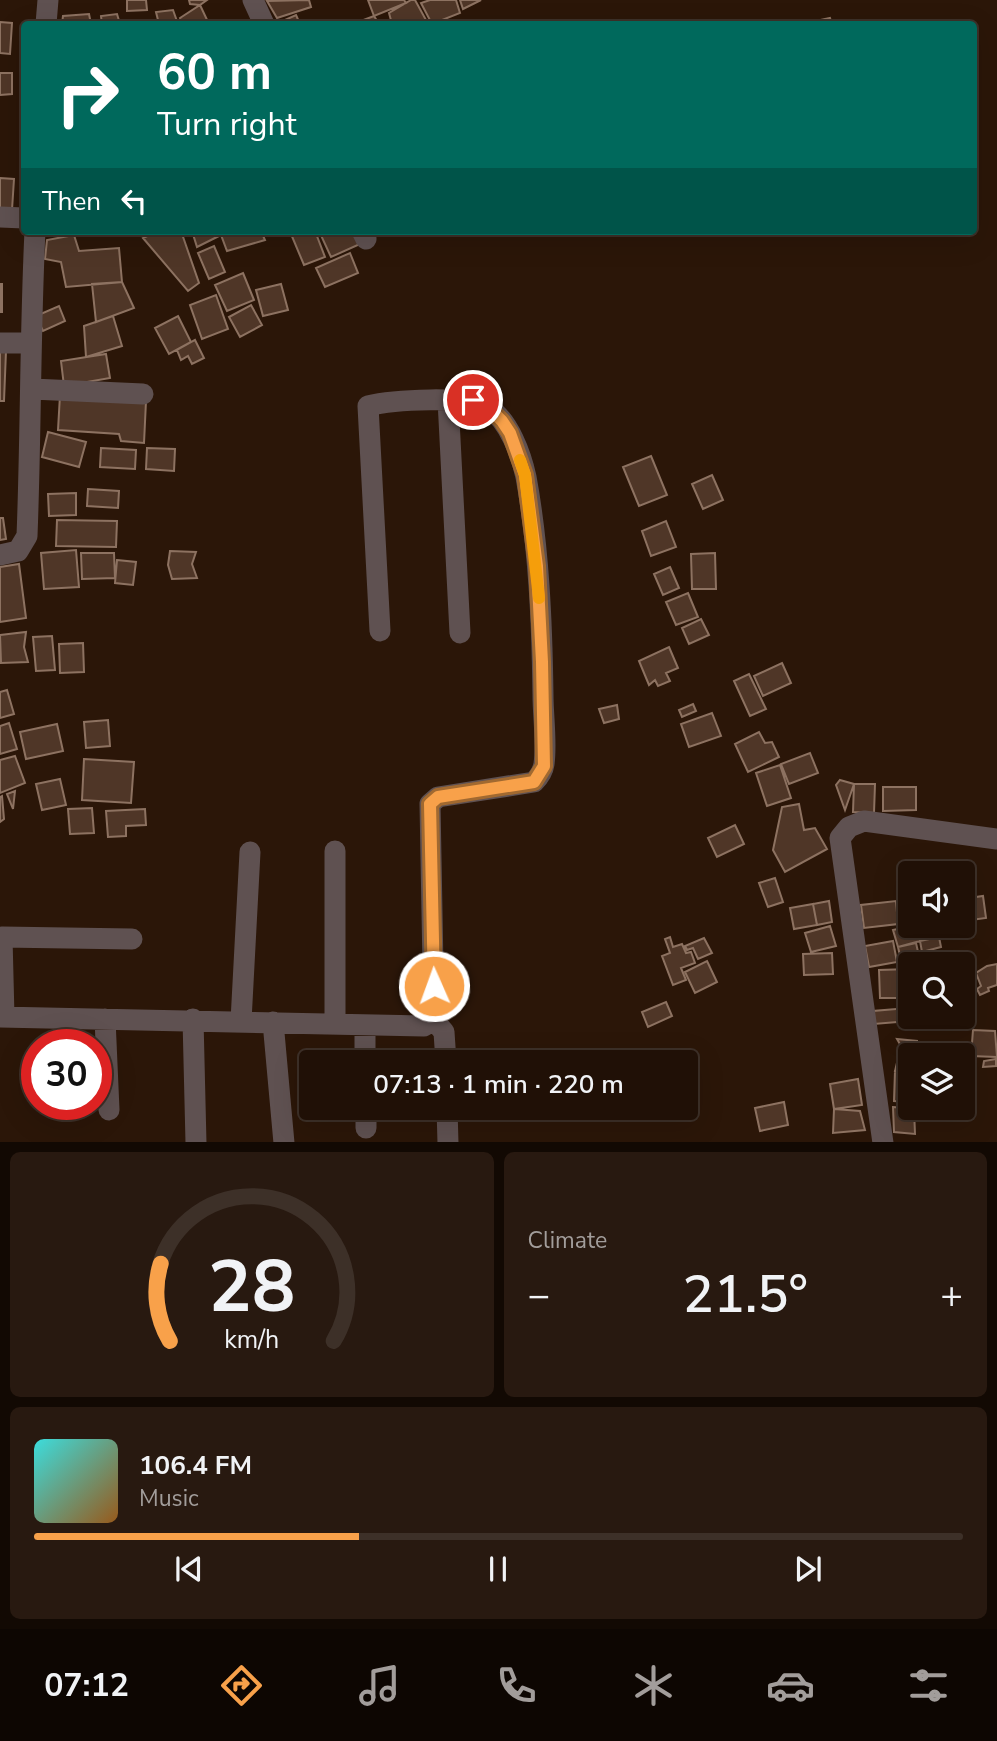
<!DOCTYPE html>
<html lang="en">
<head>
<meta charset="utf-8">
<style>
  body { margin:0; font-family:"Nunito Sans",sans-serif; background:#281910; color:#f1f3f6; height:100vh; display:flex; flex-direction:column; font-size:26px; white-space:nowrap }
  * { box-sizing:border-box; margin:0 }
  p { font-size:23px; color:#a29d9b }
  .icon { flex:none; width:38px; height:38px; fill:none; stroke:currentColor; stroke-width:2; stroke-linecap:round; stroke-linejoin:round }
  .map { position:relative; height:1142px; overflow:hidden }
  .details { display:flex; flex-direction:column; gap:10px; padding:10px; background:#120903; flex:1 }
  .details>* { flex:none }
  .banner { position:absolute; left:21px; top:21px; width:956px; height:214px; border-radius:7px; box-shadow:0 7px 28px #0002,0 0 0 2px #3d3028; background:#00695c; color:#fff; overflow:hidden }
  .tools { position:absolute; left:898px; top:861px; display:grid; gap:14px }
  .tools a { display:grid; place-items:center; width:77px; height:77px; border-radius:7px; background:#201006; box-shadow:0 7px 28px #0002,0 0 0 2px #3d3028; font-size:35px }
  .speed { position:absolute; left:21px; top:1029px; display:flex; gap:14px; font-size:35px; font-weight:700; text-align:center }
  .speed>* { display:grid; place-content:center; width:91px; height:91px; border-radius:50%; background:#201006; box-shadow:0 7px 28px #0002,0 0 0 2px #3d3028; line-height:1 }
  .speed .limit { border:10px solid #d22; background:#fff; color:#111 }
  .pin { position:absolute; display:grid; place-items:center; width:60px; height:60px; color:#fff; margin:-30px; border:4px solid #fff; border-radius:50%; box-shadow:0 2px 7px #0007 }
  .me { position:absolute; width:77px; margin:-38px; rotate:358deg; stroke-linejoin:round; filter:drop-shadow(0 0 5px #0008) }
  .turn { display:flex; align-items:center; gap:24px; height:147px; padding:0 21px; font-size:32px }
  .turn .icon { width:91px; height:91px; stroke-width:2.5 }
  .turn b { display:block; font-size:49px; line-height:60px }
  .then { display:flex; align-items:center; height:66px; padding:0 21px; background:#0003; gap:14px; font-size:26px }
  .big { font-size:52px; font-weight:600; line-height:1.1 }
  .details .card { flex:1; display:flex; flex-direction:column; justify-content:center; gap:10px; min-width:0; padding:0 24px; border-radius:10px; background:#281910 }
  .details .dial { align-items:center; gap:0 }
  .dial svg { height:182px; overflow:visible; fill:none; stroke:#3d3028; stroke-width:7; stroke-linecap:round; text-anchor:middle }
  .dial text { fill:#f1f3f6; stroke:none }
  .song { display:flex; align-items:center; gap:21px }
  .cover { width:84px; height:84px; border-radius:10px; background:linear-gradient(135deg,hsl(180 70% 55%),hsl(30 70% 35%)) }
  .played { height:7px; border-radius:4px; background:linear-gradient(90deg,#f8a14a 35%,#3d3028 35%) }
  .keys { display:flex; justify-content:space-around; direction:ltr }
  .heat { display:flex; justify-content:space-between; align-items:center; font-size:38px; direction:ltr }
  .details .tiles { flex:1; display:grid; gap:10px; grid-template-columns:1fr 1fr }
  .card:last-child { grid-column:span 2 }
  .trip { position:absolute; left:299px; top:1050px; width:399px; height:70px; border-radius:7px; background:#201006; box-shadow:0 7px 28px #0002,0 0 0 2px #3d3028; font-weight:600; line-height:70px; text-align:center }
  .tabs { display:flex; height:112px; justify-content:space-around; align-items:center; background:#0d0602; color:#a29d9b }
  .tabs .icon { width:49px; height:49px }
  .tabs .selected { color:#f8a14a }
  .tabs b { font-size:32px; color:#f1f3f6 }
  .map>svg:first-child { display:block }
  .building { fill:#4f3627; stroke:#8d7261; stroke-width:2 }
  .lines { fill:none; stroke-linecap:round; stroke-linejoin:round }
  .street { stroke:#5f5151; stroke-width:21 }
  .route-casing { stroke:#a16930; stroke-width:18 }
  .route { stroke:#f8a14a; stroke-width:12 }
  .slow { stroke:#f59e0b; stroke-width:12 }
</style>
</head>
<body>
<div class="map">
<svg width="997" height="1143" viewBox="0 0 997 1143">
  <rect width="100%" height="100%" fill="#2b1608"/>
  <path class="building" d="M127 0H146L147 10 127 11Z
    M189 0H207L200 5 190 4Z
    M309 0 311 7 277 18 267 1Z
    M368 0H404L406 3 374 16Z
    M411 0H415L426 20 417 24H392L389 13Z
    M430 0H456L460 13 432 24 421 3Z
    M460 0H481L463 9Z
    M200 5 209 24H183L180 18Z
    M173 10 178 24H159L156 12Z
    M89 14 91 24H62L63 16Z
    M117 14 120 24H102L101 16Z
    M296 15 300 24H276Z
    M374 16 379 24H353Z
    M830 18 832 24H802Z
    M0 22 12 23 10 54 0 53Z
    M0 73H12V94L0 95Z
    M0 178 14 179 12 210 0 209Z
    M158 231H181L199 283 188 291 143 238Z
    M192 231H261L265 240 227 251 221 235 197 247Z
    M298 231H315L325 257 304 265 291 234Z
    M319 231H354L360 244 331 257Z
    M74 235 79 251 119 248 122 282 66 287 61 262 45 259 47 240Z
    M214 246 225 272 209 279 198 253Z
    M350 253 358 273 325 287 316 268Z
    M243 273 254 300 227 311 215 285Z
    M122 282 134 308 96 322 92 284Z
    M0 284H2V312H0Z
    M281 284 288 310 263 316 256 290Z
    M216 295 228 329 202 339 190 305Z
    M251 305 262 325 240 337 229 317Z
    M59 306 65 321 43 331 36 316Z
    M113 316 122 346 86 357 84 326Z
    M178 316 191 342 169 354 155 328Z
    M195 340 204 358 192 364 188 356 181 360 177 350Z
    M0 351H6L4 401H0Z
    M106 354 110 378 64 386 61 361Z
    M60 395 146 401 144 443 121 441 119 434 58 430Z
    M48 432 86 442 79 467 42 457Z
    M101 448 136 450 135 469 100 467Z
    M147 448 175 449 174 471 146 469Z
    M651 456 667 495 639 506 623 467Z
    M712 475 723 500 703 509 692 484Z
    M88 489 119 491 118 508 87 506Z
    M76 493V515L49 516 48 494Z
    M0 518H3L6 539 0 540Z
    M57 520 117 521 116 547 56 546Z
    M666 521 676 547 651 556 642 531Z
    M76 550 79 587 44 589 41 553Z
    M170 551 196 552 192 564 197 578 172 579 168 565Z
    M81 553H114L115 578 82 579Z
    M715 553 716 589H692L691 554Z
    M117 560 136 562 133 585 115 583Z
    M19 564 26 618 0 622V567Z
    M670 567 679 588 663 595 654 574Z
    M688 593 698 617 676 625 666 602Z
    M701 619 709 635 689 644 682 628Z
    M26 632 24 647 28 662 1 663 0 635Z
    M52 636 55 670 36 671 33 637Z
    M83 643 84 672 60 673 59 644Z
    M669 647 678 668 666 673 670 681 658 686 655 680 649 685 639 661Z
    M782 663 791 683 763 696 754 676Z
    M749 674 766 709 750 716 734 681Z
    M7 690 14 714 0 718V692Z
    M693 704 696 711 682 717 679 710Z
    M617 705 619 719 604 723 599 709Z
    M712 713 721 736 689 747 681 724Z
    M108 720 110 746 86 748 84 722Z
    M9 723 17 749 0 754V726Z
    M57 724 63 751 26 759 20 732Z
    M759 732 765 743 772 742 779 757 748 772 735 744Z
    M810 753 818 773 789 784 781 764Z
    M15 756 25 783 0 793V760Z
    M84 759 134 762 131 803 82 800Z
    M780 765 791 798 767 806 756 773Z
    M60 779 66 805 42 810 36 784Z
    M840 780 854 784 845 810 836 785Z
    M854 784H875L874 813 853 812Z
    M883 787H916V810L883 811Z
    M15 791 13 809 7 794Z
    M2 796 4 819 0 822V797Z
    M799 804 804 830 815 828 827 849 785 872 773 850 782 807Z
    M92 808 94 833 70 834 68 809Z
    M145 809 146 825 126 826V836L108 837 106 811Z
    M735 825 744 844 717 857 708 838Z
    M946 864 950 873H935L934 869Z
    M910 874V892H907L904 875Z
    M775 878 783 902 768 907 759 883Z
    M983 896 986 918 963 921 962 899Z
    M906 897H910V918Z
    M829 901 832 922 817 925 813 904Z
    M896 901 898 924 864 928 861 905Z
    M813 904 817 925 794 929 790 908Z
    M830 926 836 946 811 952 805 933Z
    M911 926H916L920 941 898 947 893 930Z
    M920 926H948L950 931 924 938Z
    M670 937 673 947 682 944 686 953 691 952 695 963 681 968 686 980 673 985 662 956 670 953 665 939Z
    M939 937 941 947 922 952 920 941Z
    M704 938 712 953 698 959 693 948 687 950 685 946Z
    M893 941 897 962 869 967 865 946Z
    M916 943 919 956 901 960 898 947Z
    M832 953 833 974 804 975 803 954Z
    M707 961 717 982 695 993 685 972Z
    M997 964V985L988 988 989 991 980 995 977 989 981 986 976 973 987 966Z
    M910 969V998H880L879 970Z
    M666 1002 672 1016 648 1027 642 1012Z
    M908 1008 909 1021 874 1024 873 1011Z
    M973 1030 995 1031 997 1057 971 1056Z
    M897 1039 917 1041 916 1055H910V1072L895 1071 901 1046Z
    M996 1059V1066L983 1067 984 1061Z
    M895 1071 910 1072V1102L894 1101Z
    M962 1071H972L970 1088 962 1092Z
    M858 1079 862 1105 834 1109 830 1084Z
    M784 1102 788 1125 760 1131 755 1108Z
    M893 1107 914 1109 915 1134 894 1132Z
    M834 1109 860 1111 865 1130 833 1133Z"/>
  <g class="lines">
    <path class="street" d="M253 0 264 24
      M46 24 48 0
      M0 217 24 218
      M362 231 366 239
      M0 343H30
      M32 389 143 394
      M448 400 460 633
      M0 555 18 551 27 536C31 434 30 333 35 231
      M380 631 368 406C391 400 470 395 489 408 509 421 521 454 526 477 539 548 542 623 543 695 543 717 547 742 544 764 543 771 539 777 534 782L438 797 430 804 434 1020
      M0 1017 424 1026 434 1020
      M4 1017 2 937 132 939
      M105 1019 109 1110
      M193 1019 196 1143
      M434 1020 444 1032 446 1062
      M241 1021 250 852
      M273 1022 284 1143
      M335 1023V851
      M365 1025V1062
      M366 1108V1128
      M447 1108 448 1143
      M883 1143 840 838 849 827 864 821 997 839"/>
  </g>
  <g class="lines">
    <defs>
      <path id="route" d="M434 986 430 804 438 797 534 782 544 766 542 662 537 566 525 475 510 433 502 421 489 408 473 400"/>
    </defs>
    <use href="#route" class="route-casing"/>
    <use href="#route" class="route"/>
    <path class="slow" d="M520 460 525 475 539 598"/>
  </g>
</svg>
<div class="tools">
<a><svg class="icon" aria-label="sound" viewBox="0 0 24 24"><path d="M4 9h4l5-4v14l-5-4H4zM17 9q2 3 0 6"/></svg></a>
<a><svg class="icon" aria-label="search" viewBox="0 0 24 24"><circle cx="10" cy="10" r="6"/><path d="M15 15l6 6"/></svg></a>
<a><svg class="icon" aria-label="layers" viewBox="0 0 24 24"><path d="M12 4l9 5-9 5-9-5zM3 14l9 5 9-5"/></svg></a>
</div>
<div class="speed"><div class="limit">30</div></div>
<div class="pin" style="left:473px;top:400px;background:#d93025"><svg class="icon" aria-label="arrive" viewBox="0 0 24 24"><path d="M6 21V4h12l-3 4 3 4H6"/></svg></div>
<svg class="me" style="left:434px;top:986px" viewBox="-20 -20 40 40"><circle r="17" fill="#f8a14a" stroke="#fff" stroke-width="3"/><path d="M0-11L8 9 0 5-8 9z" fill="#fff"/></svg>
<div class="trip">07:13 · 1 min · 220 m</div>
<div class="banner">
<div class="turn"><svg class="icon" aria-label="right" viewBox="0 0 24 24"><path d="M7 20v-9h11M14 6l5 5-5 5"/></svg><div><b>60 m</b>Turn right</div></div>
<div class="then">Then<svg class="icon" aria-label="left" viewBox="0 0 24 24"><path d="M17 20v-9H6M10 6l-5 5 5 5"/></svg></div>
</div>
</div>
<section class="details">
<div class="tiles">
<div class="card dial"><svg viewBox="0 0 100 80">
<path d="M14 69A42 42 0 1 1 86 69"/>
<path d="M14 69A42 42 0 0 1 10 35" stroke="#f8a14a"/>
<text x="50" y="56" font-size="32" font-weight="700">28</text>
<text x="50" y="72" font-size="11">km/h</text>
</svg></div>
<div class="card"><p>Climate</p>
<div class="heat"><a>−</a><b class="big">21.5°</b><a>+</a></div>
</div>
<div class="card">
<div class="song"><i class="cover"></i><div><b>106.4 FM</b><p>Music</p></div></div>
<div class="played"></div>
<div class="keys"><svg class="icon" aria-label="previous" viewBox="0 0 24 24"><path d="M18 5L8 12l10 7zM5 5v14"/></svg><svg class="icon" aria-label="pause" viewBox="0 0 24 24"><path d="M8 5v14M16 5v14"/></svg><svg class="icon" aria-label="next" viewBox="0 0 24 24"><path d="M6 5l10 7-10 7zM19 5v14"/></svg></div>
</div>
</div>
</section>
<nav class="tabs">
<b>07:12</b>
<svg class="icon selected" aria-label="directions" viewBox="0 0 24 24"><path d="M12 3l9 9-9 9-9-9zM9 14v-3h6M13 9l2 2-2 2"/></svg>
<svg class="icon" aria-label="music" viewBox="0 0 24 24"><path d="M9 18V5l10-2v13"/><circle cx="6" cy="18" r="3"/><circle cx="16" cy="16" r="3"/></svg>
<svg class="icon" aria-label="phone" viewBox="0 0 24 24"><path d="M5 4h4l2 5-3 2q2 4 5 5l2-3 5 2v4C11 20 4 13 5 4z"/></svg>
<svg class="icon" aria-label="climate" viewBox="0 0 24 24"><path d="M12 3v18M4 7l16 10M4 17L20 7"/></svg>
<svg class="icon" aria-label="car" viewBox="0 0 24 24"><path d="M5 17H2v-5l4-1 3-4h7l3 4 3 1v5h-3M9 17h6M6 11h13"/><circle cx="7" cy="17" r="2"/><circle cx="17" cy="17" r="2"/></svg>
<svg class="icon" aria-label="filters" viewBox="0 0 24 24"><path d="M4 7h16M4 17h16"/><circle cx="9" cy="7" r="2"/><circle cx="15" cy="17" r="2"/></svg>
</nav>
</body>
</html>
